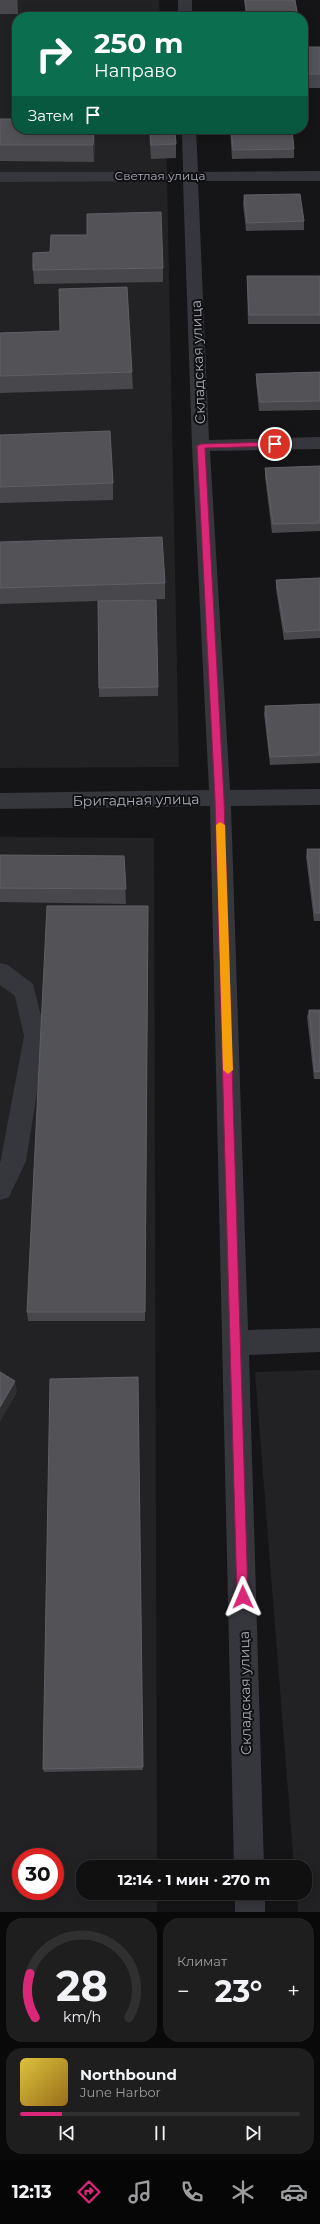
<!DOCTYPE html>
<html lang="ru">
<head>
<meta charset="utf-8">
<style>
  body { margin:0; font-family:Montserrat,sans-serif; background:#1e1e1f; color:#f1f3f6; height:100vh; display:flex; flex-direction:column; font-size:15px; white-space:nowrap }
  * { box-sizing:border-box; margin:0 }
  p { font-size:13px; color:#9c9d9f }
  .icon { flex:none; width:22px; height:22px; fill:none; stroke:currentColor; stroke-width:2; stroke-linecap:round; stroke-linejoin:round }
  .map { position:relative; height:1912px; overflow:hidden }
  .details { display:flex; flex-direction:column; gap:6px; padding:6px; background:#090909; flex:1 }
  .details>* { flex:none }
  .banner { position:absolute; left:12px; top:12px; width:296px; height:122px; border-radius:16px; box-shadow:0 2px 10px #0003,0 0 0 1px #303031; background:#0b6e4f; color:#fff; overflow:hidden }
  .speed { position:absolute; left:12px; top:1848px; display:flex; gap:8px; font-size:20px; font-weight:700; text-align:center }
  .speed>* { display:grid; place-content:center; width:52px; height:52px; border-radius:50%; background:#101011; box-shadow:0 2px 10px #0003,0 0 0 1px #303031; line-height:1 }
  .speed .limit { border:6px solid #d22; background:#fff; color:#111 }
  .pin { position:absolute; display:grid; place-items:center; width:34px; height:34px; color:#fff; margin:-17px; border:2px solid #fff; border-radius:50%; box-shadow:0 1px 4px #0007 }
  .me { position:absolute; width:44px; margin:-22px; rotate:359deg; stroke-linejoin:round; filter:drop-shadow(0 0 3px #0008) }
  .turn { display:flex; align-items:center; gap:14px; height:84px; padding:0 16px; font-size:18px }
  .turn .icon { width:52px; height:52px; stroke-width:2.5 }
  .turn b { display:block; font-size:28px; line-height:34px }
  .then { display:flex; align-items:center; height:38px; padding:0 16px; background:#0003; gap:8px; font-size:15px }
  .big { font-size:30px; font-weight:700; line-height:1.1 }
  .details .widget { flex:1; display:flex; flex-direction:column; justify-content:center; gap:6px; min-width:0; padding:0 14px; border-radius:16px; background:#1e1e1f }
  .details .dial { align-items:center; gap:0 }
  .dial svg { height:104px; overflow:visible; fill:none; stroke:#303031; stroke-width:7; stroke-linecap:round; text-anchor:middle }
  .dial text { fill:#f1f3f6; stroke:none }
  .song { display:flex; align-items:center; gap:12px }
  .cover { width:48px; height:48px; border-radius:6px; background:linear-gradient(135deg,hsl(50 70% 55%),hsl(40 70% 35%)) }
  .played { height:4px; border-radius:2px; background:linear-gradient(90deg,#db2777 15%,#303031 15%) }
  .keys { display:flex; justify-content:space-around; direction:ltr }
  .heat { display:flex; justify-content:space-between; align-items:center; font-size:22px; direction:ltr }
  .details .tiles { flex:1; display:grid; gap:6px; grid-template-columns:1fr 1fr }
  .widget:last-child { grid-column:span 2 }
  .trip { position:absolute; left:76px; top:1860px; width:236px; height:40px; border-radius:16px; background:#101011; box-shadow:0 2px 10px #0003,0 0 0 1px #303031; font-weight:700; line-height:40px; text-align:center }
  .menu { display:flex; height:64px; justify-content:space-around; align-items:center; background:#060607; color:#9c9d9f }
  .menu .icon { width:28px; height:28px }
  .menu .current { color:#db2777 }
  .menu b { font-size:18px; color:#f1f3f6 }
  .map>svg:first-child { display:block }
  .built { fill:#222124; fill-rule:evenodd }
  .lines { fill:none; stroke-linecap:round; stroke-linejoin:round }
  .minor { fill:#36373c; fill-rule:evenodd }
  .wall { fill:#47474c }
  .shaded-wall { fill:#2f2f32 }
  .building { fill:#525257; stroke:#5f6066 }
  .route { fill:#db2777; stroke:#8e194d }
  .slow { fill:#f59e0b }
  .labels { text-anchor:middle; stroke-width:4; stroke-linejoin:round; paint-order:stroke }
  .far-street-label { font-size:12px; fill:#a8abb6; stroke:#101012 }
  .street-label { font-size:14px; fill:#a8abb6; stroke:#101012 }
</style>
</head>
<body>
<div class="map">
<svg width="320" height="1912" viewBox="0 0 320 1912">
  <rect width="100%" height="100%" fill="#151517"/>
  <path class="built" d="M0 0H159L160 17H17V129H166L179 767 0 768Z
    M0 837 154 838 157 1867H83V1893H157V1912H0ZM21 1857H55V1891H21Z
    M320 1370V1912H298L297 1893H305V1867H294L255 1372Z"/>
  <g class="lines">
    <path class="minor" d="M178 0H192V17H178Z
      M182 129H196L198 172 320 171V181H198L209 440 320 437V449L210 451 230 790 320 789V805L231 806 248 1330 320 1328V1352L249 1355 264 1867H234L210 806 0 809V793L209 790 192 446 183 181 0 182V172H183Z
      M0 963 8 965 33 984 46 1036 26 1161 9 1197 0 1200V1164L24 1036 15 996 0 985Z
      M235 1893H265V1912H235Z"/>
  </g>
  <path class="wall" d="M0 0H18V14H0Z
    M244 0H295L298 17H246Z
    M303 47H320V88H303Z
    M0 119 95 135 94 162 0 161Z
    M149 129H175L176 144V158L151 159Z
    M230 129H292L294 149V158L232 159Z
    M244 195 304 221V230L246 231 243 204Z
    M87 235 163 268V282L34 284 33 270 50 252Z
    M247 276H320V324H248L247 285Z
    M60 331 132 372 133 389 0 393V333Z
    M320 372V410L259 411 256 382V374Z
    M0 435 113 483V500L0 503Z
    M320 466V531L272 533 265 477V468Z
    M0 542 165 583V599L114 601 158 687V696L99 697 98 601 0 604Z
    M320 578V638L284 640 276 589V580Z
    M320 704V763L270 765 264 714 265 706Z
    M307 849H320V921H314L306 857Z
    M0 855 124 856 126 904 0 902Z
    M148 918 145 1321H28L27 1312Z
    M309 1010H320V1079H314L307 1017Z
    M138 1377 143 1770 44 1772 43 1769Z"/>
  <path class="shaded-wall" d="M17 0H18V14Z
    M94 129H95V135L94 162 93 145Z
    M15 1381 17 1392 0 1422V1407Z"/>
  <path class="building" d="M245 0H295L298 17H247Z
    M303 47H320V74H303Z
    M0 119H17V129H94L93 145H0Z
    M150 129H175L176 144 151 145Z
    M231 129H292L294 149 233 150Z
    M300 194 304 221 247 223 244 195Z
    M161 212 163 268 33 270V253L50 252 51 235H87V214Z
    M247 276H320V315H249Z
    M127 287 132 372 0 376V333L60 331 59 289Z
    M320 372V401L260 402 256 374Z
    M110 431 113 483 0 487V435Z
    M320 466V523L273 524 265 468Z
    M162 537 165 583 0 588V542Z
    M320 578V630L285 632 276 580Z
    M156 600 158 687 99 688 98 601Z
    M320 704V755L270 757 265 706Z
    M307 849H320V913H315Z
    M0 855 124 856 126 889 0 888Z
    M47 906H148L145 1312H27Z
    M309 1010H320V1071L315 1072Z
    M0 1372 15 1381 0 1407Z
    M138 1377 143 1767 43 1769 50 1379Z"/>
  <path class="route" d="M275 442 279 444 278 446 205 448 224 799 248 1597 247 1601 243 1603 239 1601 237 1597 215 799 197 446 201 444Z"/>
  <path class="slow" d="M220 822 225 825 233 1070 228 1074 223 1070 216 825Z"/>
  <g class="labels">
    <g class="far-street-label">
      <text x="160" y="180">Светлая улица</text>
    </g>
    <g class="street-label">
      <text transform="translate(198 362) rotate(-92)" y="5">Складская улица</text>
      <text transform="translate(136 800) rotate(-1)" y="5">Бригадная улица</text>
      <text transform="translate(245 1693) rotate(-91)" y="5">Складская улица</text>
    </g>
  </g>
</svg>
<div class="speed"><div class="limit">30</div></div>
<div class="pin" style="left:275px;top:444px;background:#d93025"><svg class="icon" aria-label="arrive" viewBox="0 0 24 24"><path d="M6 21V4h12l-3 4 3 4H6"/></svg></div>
<svg class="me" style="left:243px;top:1597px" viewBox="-20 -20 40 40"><path d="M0-17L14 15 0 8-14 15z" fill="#db2777" stroke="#fff" stroke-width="4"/></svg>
<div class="trip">12:14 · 1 мин · 270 m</div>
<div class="banner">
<div class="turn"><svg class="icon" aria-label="right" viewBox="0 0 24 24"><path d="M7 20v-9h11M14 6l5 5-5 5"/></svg><div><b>250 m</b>Направо</div></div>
<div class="then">Затем<svg class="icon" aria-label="arrive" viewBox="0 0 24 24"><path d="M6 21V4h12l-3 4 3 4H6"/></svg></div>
</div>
</div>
<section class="details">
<div class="tiles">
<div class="widget dial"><svg viewBox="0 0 100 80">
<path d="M14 69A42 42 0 1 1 86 69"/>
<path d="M14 69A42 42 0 0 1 10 35" stroke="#db2777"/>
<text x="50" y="56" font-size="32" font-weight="700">28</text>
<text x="50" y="72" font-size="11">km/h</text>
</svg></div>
<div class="widget"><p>Климат</p>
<div class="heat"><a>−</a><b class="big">23°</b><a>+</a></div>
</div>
<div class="widget">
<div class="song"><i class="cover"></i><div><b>Northbound</b><p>June Harbor</p></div></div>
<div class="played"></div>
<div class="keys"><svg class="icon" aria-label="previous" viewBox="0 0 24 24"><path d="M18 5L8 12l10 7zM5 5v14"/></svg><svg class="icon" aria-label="pause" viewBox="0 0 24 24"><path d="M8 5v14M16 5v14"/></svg><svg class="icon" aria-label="next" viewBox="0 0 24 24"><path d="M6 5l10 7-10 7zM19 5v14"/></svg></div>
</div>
</div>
</section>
<nav class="menu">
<b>12:13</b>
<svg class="icon current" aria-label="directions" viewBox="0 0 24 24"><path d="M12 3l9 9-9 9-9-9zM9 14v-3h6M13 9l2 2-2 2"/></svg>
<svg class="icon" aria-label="music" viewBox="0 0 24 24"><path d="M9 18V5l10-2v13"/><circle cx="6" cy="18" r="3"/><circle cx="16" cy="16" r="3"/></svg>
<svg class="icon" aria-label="phone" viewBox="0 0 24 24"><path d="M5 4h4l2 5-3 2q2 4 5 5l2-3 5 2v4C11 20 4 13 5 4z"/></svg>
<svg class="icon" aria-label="climate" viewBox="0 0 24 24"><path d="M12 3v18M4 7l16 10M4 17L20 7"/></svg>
<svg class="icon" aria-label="car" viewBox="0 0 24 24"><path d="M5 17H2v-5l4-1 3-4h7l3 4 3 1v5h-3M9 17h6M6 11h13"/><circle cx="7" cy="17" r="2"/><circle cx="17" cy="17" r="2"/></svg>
</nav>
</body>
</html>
